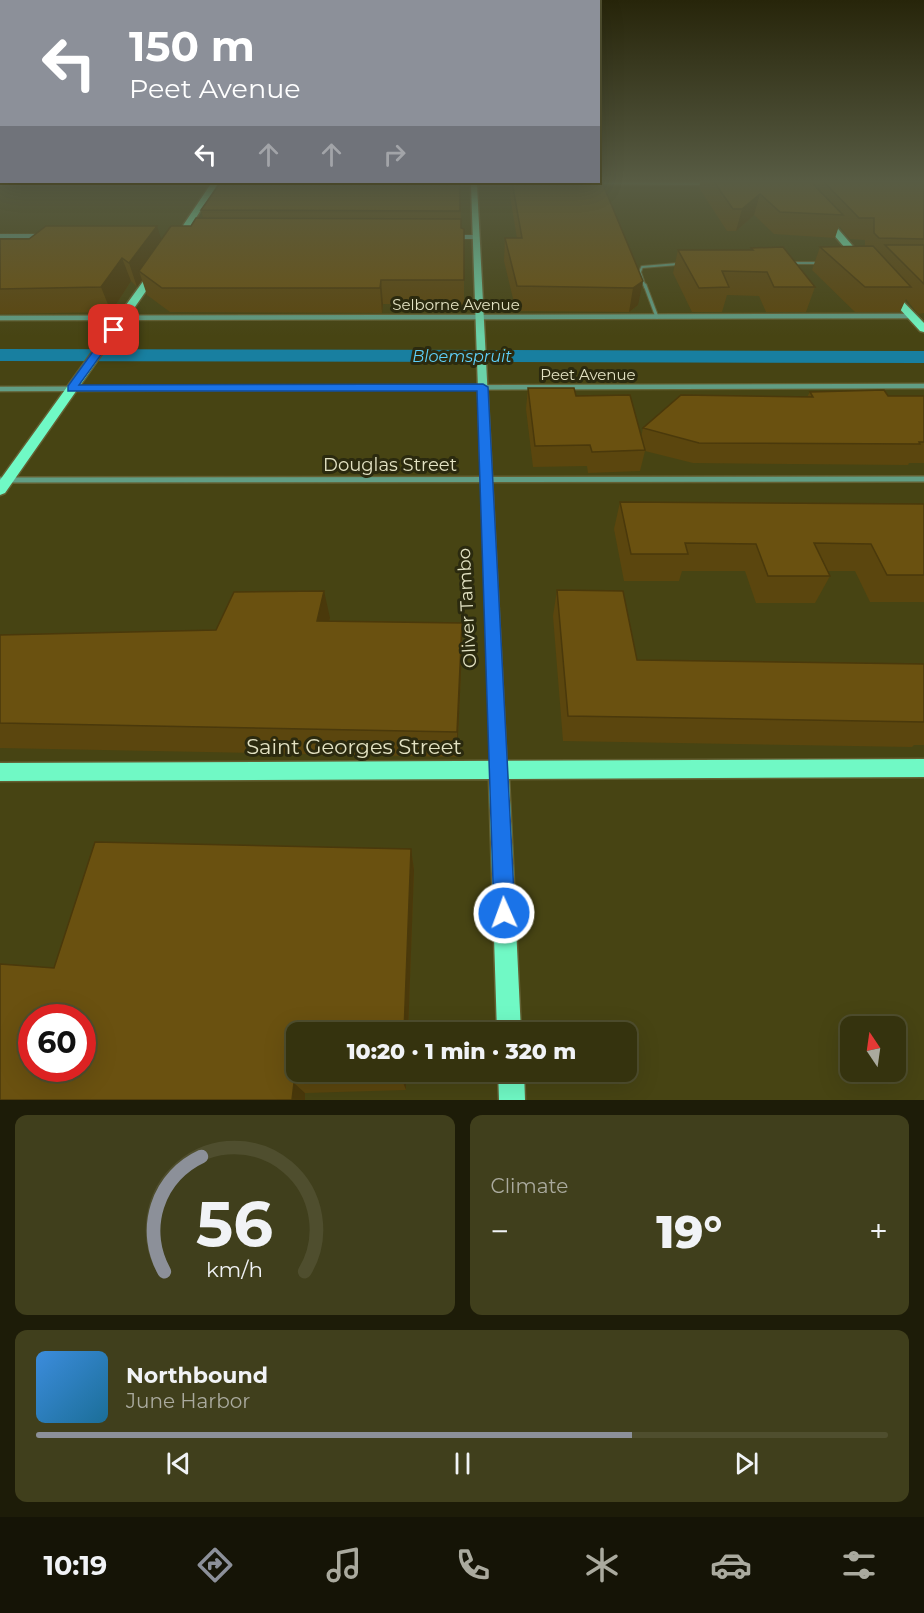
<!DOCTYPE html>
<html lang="en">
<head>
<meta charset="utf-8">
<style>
  body { margin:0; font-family:Montserrat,sans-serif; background:#403f1c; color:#f1f3f6; height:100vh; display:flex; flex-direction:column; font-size:22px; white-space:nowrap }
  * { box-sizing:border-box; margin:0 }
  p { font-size:20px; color:#aaaa9e }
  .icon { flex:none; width:33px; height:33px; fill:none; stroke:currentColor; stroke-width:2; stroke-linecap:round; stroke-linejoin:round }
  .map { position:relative; height:1100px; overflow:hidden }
  .details { display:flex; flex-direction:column; gap:15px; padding:15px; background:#1d1c08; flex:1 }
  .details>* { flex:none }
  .banner { position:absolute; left:0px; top:0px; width:600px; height:183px; box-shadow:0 6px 24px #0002,0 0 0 2px #4f4e2e; background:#8c9099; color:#fff; overflow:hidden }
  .needle { width:39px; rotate:347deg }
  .tools { position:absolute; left:840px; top:1016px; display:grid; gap:12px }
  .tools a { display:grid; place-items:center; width:66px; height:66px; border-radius:12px; background:#35330e; box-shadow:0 6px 24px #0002,0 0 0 2px #4f4e2e; font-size:30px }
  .speed { position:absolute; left:18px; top:1004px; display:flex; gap:12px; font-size:30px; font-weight:700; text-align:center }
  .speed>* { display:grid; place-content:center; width:78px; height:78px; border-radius:50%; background:#35330e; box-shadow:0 6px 24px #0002,0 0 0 2px #4f4e2e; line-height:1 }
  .speed .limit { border:9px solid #d22; background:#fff; color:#111 }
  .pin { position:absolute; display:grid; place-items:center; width:51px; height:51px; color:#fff; margin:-26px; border-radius:12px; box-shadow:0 3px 9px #0006 }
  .me { position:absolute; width:66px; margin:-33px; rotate:358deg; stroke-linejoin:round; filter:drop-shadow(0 0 4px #0008) }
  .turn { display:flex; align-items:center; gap:21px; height:126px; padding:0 30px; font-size:27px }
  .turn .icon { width:78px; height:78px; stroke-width:2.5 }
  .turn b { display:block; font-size:42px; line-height:51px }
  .lanes { display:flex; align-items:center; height:57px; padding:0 30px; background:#0003; justify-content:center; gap:30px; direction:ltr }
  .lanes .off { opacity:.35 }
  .big { font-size:45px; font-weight:800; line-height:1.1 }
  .details .widget { flex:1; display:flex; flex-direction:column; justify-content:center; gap:9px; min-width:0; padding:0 21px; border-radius:12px; background:#403f1c }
  .details .dial { align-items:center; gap:0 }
  .dial svg { height:156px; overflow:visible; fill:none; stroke:#4f4e2e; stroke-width:7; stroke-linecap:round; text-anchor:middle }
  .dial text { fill:#f1f3f6; stroke:none }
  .song { display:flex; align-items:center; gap:18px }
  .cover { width:72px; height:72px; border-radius:9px; background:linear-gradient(135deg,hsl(210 70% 55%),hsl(200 70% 35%)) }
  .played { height:6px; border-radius:3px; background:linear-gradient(90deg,#8c9099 70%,#4f4e2e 70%) }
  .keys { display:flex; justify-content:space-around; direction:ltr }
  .heat { display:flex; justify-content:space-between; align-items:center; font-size:33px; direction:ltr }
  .details .tiles { flex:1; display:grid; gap:15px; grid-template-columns:1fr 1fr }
  .widget:last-child { grid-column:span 2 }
  .trip { position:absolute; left:286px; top:1022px; width:351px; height:60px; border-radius:12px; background:#35330e; box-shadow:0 6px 24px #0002,0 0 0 2px #4f4e2e; font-weight:800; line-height:60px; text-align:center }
  .menu { display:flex; height:96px; justify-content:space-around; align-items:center; background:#151406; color:#aaaa9e }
  .menu .icon { width:42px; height:42px }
  .menu .on { color:#8c9099 }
  .menu b { font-size:27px; color:#f1f3f6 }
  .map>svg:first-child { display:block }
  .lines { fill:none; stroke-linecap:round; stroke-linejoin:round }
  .canal { fill:#187fa0; fill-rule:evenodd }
  .lane-far1-casing { stroke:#636033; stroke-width:4 }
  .lane-casing { stroke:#636033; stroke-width:5 }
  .street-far2-casing { stroke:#636033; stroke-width:5 }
  .street-far1-casing { stroke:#636033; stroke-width:7 }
  .street-casing { stroke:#636033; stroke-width:8 }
  .secondary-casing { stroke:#636033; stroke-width:3 }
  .primary-casing { stroke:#636033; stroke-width:3 }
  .lane-far1 { stroke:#619e85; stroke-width:2 }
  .lane { stroke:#619e85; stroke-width:3 }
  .street-far2 { stroke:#619e85; stroke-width:4 }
  .street-far1 { stroke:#619e85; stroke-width:4.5 }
  .street { stroke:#619e85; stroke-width:5 }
  .secondary { fill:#6bd2a9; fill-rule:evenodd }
  .primary { fill:#70f9c5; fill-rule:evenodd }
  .wall { fill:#5b460e }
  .shaded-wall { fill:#4a390b }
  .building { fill:#6a5110; stroke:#4a390b; stroke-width:1.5; fill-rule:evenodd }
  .route { fill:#1a73e8; stroke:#114b97; stroke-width:1.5 }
  .labels { text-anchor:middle; stroke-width:6; stroke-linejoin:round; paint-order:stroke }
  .far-street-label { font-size:15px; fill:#e3e2c3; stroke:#2b2a0f }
  .far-water-label { font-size:16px; font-style:italic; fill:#5fd0fa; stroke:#2b2a0f }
  .street-label { font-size:18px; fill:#e3e2c3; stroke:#2b2a0f }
  .near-street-label { font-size:21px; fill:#e3e2c3; stroke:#2b2a0f }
</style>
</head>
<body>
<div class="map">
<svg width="924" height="1100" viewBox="0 0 924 1100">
  <rect width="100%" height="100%" fill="#474413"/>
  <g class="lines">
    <path class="canal" d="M0 349 924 351V363L0 361Z"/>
    <defs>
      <path id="lane-far1" d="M792 263H819
        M645 287 640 272 642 267 678 264"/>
      <path id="lane" d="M645 285 657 317"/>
      <path id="street-far2" d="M0 236H39
        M457 237H477"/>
      <path id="street-far1" d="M0 318 912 316
        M0 389 924 386"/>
      <path id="street" d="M0 480 924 479"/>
      <path id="secondary" d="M0 182H237L239 183 236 185H0Z
        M444 182 530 183 527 185H477L507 770 505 775 499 777 493 775 491 770 471 185H445L442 183Z
        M583 182H717L719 183 716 185 586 184Z"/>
      <path id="primary" d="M212 182H219L179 244H173L172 242Z
        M821 216H827L864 259V263H858L821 220Z
        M152 269 160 271 5 493 0 495V480Z
        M886 290H892L924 323V332L920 331 886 294Z
        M924 759V777L509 779 521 1032H497L489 779 0 781V763Z
        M498 1071H524L525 1100H499Z"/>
    </defs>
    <use href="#lane-far1" class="lane-far1-casing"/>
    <use href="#lane" class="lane-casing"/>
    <use href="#street-far2" class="street-far2-casing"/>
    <use href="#street-far1" class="street-far1-casing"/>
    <use href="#street" class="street-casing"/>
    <use href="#secondary" class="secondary-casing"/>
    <use href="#primary" class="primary-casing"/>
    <use href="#lane-far1" class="lane-far1"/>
    <use href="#lane" class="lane"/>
    <use href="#street-far2" class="street-far2"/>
    <use href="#street-far1" class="street-far1"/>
    <use href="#street" class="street"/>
    <use href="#secondary" class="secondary"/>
    <use href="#primary" class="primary"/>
  </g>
  <path class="wall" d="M460 182 461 228 464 229V305L383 304 382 313 170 312 147 295 142 280 137 287 131 281 111 312 0 314V239L161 240 191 226 203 218 201 210Z
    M510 182H602L638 305 629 312 516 311 504 261 505 238H517L510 196Z
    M700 182H924V313L918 314 906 299 900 312H855L812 270 820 247 865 246V240L850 239 839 226 835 238 774 234 754 215 736 231H727L699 188Z
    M751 248 815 287 806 312H766L759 296 727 295 722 312H692L673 273 678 250H751Z
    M528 388 576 396 641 437 643 428 807 397 810 392 888 396H924V463H909L908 465 693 463 645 451 640 471 588 473 587 466 533 467 526 409Z
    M620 502 924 504V602H870L855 571H827L830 576 815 603H756L745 571H682L679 581H624L614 529Z
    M557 590 637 660 924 664V745H914L912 747 563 741 553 616Z
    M330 618 329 621 462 623V650L457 757 0 748V635L216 630Z
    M411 849 414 870 408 1032H297V1071H406V1090L305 1093V1100H0Z"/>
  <path class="shaded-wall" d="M760 194 754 215 736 231 742 209Z
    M157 226 164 248 139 271 142 280 137 287 129 263Z
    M122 258 131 281 111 312 101 287Z
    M381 280 383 304 382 313 380 288Z
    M643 281 638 305 629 312 633 288Z
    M324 591 330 618 323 648 317 621Z
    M462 623V650L457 757V732Z
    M411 849 414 870 408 1032H404Z
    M402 1071H406V1090L402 1080Z
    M294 1083 305 1093V1100H292Z"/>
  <path class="building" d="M221 182H460V211L201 210Z
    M512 182H602L643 281 633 288 517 286 505 238H522Z
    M714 182H811L843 215 780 212 760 194 742 209H733Z
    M824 182H924V239L879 238 874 233V218H859Z
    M196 218 461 219V228L464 229V280H381L380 288H162L139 271 171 226H191Z
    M46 226H157L129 263 122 258 101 287 0 289V239H29Z
    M885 245H924V284Z
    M873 246 911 287H865L820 247Z
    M783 247 815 287H774L767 272 722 271 729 287 699 288 678 250H753L751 248Z
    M528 388H574L576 396 630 395 645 450 592 452 590 445 535 446Z
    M884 390 888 396H924V442H919L920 444 699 443 643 428 681 395 813 397 810 392Z
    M620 502 924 504V575H887L871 544 814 543 830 576H768L756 544 685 543 688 554H631Z
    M557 590 623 591 637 660 924 664V722L568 716Z
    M324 591 317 621 462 623 457 732 0 723V635L216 630 234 592Z
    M95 842 411 849 404 1032H297V1071H402V1080L294 1083 292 1100H0V964L54 968ZM32 1017H82V1068H32Z"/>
  <linearGradient id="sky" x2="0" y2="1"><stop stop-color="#27250a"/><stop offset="0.54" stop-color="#585c44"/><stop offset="1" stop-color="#585c44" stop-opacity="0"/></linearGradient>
  <rect width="924" height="336" fill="url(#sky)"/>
  <path class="route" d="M114 327 119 330 79 385 483 384 488 387 515 913 512 920 504 923 497 920 494 913 477 391H68V386L110 328Z"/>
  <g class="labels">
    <g class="far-street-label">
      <text x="456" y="310">Selborne Avenue</text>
      <text x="588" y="380">Peet Avenue</text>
    </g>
    <g class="far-water-label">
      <text x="462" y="362">Bloemspruit</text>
    </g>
    <g class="street-label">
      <text x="390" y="471">Douglas Street</text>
      <text transform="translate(467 608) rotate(-93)" y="6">Oliver Tambo</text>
    </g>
    <g class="near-street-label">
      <text x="354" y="754">Saint Georges Street</text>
    </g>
  </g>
</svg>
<div class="tools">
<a><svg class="needle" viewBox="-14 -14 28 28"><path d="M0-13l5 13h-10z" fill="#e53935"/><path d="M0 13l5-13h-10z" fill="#aaaa9e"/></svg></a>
</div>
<div class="speed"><div class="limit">60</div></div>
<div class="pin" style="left:114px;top:330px;background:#d93025"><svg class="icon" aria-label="arrive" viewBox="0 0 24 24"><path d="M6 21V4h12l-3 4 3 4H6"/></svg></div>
<svg class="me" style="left:504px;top:913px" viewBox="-20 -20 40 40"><circle r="17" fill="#1a73e8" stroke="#fff" stroke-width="3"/><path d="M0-11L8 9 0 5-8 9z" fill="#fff"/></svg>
<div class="trip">10:20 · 1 min · 320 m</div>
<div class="banner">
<div class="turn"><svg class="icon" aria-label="left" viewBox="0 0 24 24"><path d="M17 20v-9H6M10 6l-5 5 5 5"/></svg><div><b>150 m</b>Peet Avenue</div></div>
<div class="lanes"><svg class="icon" aria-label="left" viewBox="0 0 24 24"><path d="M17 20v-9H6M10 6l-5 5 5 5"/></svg><svg class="icon off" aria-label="ahead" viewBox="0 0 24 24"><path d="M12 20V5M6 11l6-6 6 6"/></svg><svg class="icon off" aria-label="ahead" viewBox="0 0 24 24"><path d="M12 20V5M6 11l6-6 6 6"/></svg><svg class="icon off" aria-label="right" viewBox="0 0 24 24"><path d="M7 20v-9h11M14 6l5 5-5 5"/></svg></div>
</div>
</div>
<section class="details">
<div class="tiles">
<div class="widget dial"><svg viewBox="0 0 100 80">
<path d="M14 69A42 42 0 1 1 86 69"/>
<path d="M14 69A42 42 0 0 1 33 10" stroke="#8c9099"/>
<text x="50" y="56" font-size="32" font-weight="700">56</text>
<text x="50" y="72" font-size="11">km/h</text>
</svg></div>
<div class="widget"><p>Climate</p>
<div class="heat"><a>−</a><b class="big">19°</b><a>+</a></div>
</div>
<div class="widget">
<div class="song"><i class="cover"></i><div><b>Northbound</b><p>June Harbor</p></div></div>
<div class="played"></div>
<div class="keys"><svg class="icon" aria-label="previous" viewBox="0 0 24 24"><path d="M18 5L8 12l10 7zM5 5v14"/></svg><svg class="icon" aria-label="pause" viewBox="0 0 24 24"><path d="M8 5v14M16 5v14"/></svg><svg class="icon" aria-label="next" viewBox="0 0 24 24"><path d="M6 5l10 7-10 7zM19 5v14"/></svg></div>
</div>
</div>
</section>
<nav class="menu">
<b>10:19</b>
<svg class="icon on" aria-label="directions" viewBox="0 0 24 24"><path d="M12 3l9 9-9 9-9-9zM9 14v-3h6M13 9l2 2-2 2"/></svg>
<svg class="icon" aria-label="music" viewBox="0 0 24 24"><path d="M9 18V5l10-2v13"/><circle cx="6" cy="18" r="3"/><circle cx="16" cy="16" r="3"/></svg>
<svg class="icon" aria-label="phone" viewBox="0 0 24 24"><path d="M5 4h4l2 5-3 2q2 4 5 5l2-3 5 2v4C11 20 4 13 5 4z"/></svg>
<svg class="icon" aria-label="climate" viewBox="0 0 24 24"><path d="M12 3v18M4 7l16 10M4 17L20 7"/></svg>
<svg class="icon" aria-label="car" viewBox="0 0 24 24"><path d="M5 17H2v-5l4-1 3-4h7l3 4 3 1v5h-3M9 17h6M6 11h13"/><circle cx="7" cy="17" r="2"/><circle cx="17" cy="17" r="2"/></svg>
<svg class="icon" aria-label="filters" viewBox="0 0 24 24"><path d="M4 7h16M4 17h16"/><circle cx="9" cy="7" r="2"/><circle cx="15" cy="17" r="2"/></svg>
</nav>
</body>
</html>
